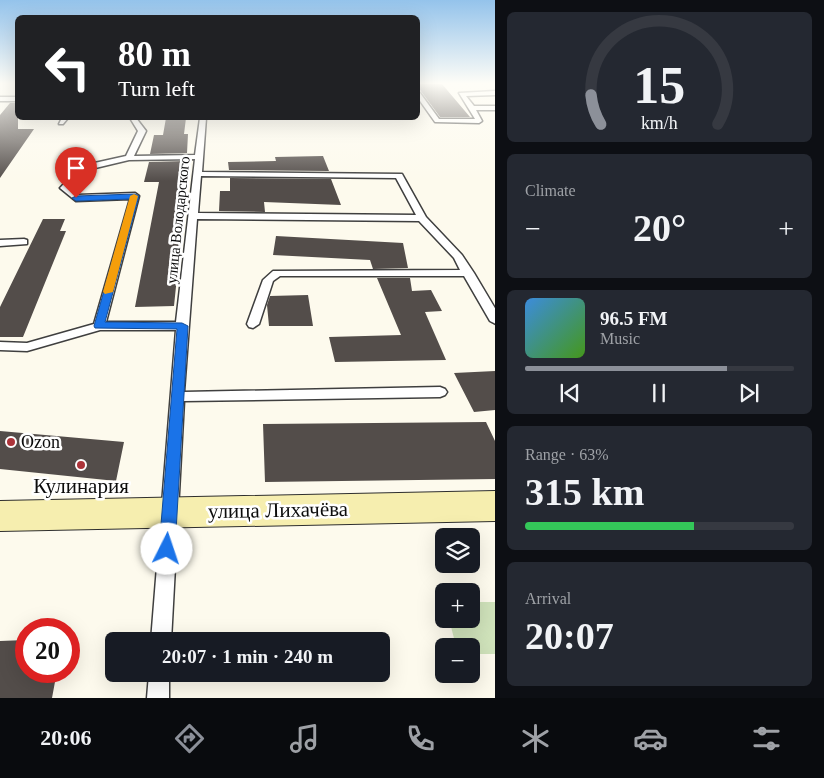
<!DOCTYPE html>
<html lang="en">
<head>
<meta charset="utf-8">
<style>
  body { margin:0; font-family:"Times New Roman",serif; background:#242831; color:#f1f3f6; height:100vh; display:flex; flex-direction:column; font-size:19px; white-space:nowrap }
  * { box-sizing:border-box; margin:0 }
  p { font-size:16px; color:#9ea1a6 }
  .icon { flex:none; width:28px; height:28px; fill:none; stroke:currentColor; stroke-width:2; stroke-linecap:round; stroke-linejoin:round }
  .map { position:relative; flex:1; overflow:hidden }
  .drawer { display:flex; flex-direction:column; gap:12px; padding:12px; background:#0d0f14; width:329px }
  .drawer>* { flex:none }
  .banner { position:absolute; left:15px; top:15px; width:405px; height:105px; border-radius:8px; box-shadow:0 5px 20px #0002; background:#202124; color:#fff; overflow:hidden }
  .tools { position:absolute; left:435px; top:528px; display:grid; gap:10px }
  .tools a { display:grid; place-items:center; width:45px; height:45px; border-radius:8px; background:#171b24; box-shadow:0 5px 20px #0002; font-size:25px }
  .speed { position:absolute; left:15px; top:618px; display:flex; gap:10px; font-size:25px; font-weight:700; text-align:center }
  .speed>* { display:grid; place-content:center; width:65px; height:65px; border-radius:50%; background:#171b24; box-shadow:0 5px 20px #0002; line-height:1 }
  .speed .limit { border:8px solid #d22; background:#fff; color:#111 }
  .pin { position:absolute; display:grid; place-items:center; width:42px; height:42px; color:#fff; margin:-51px -21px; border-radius:50% 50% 50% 0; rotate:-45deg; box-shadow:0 0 5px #0007 }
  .pin .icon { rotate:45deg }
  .me { position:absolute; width:55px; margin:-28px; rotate:4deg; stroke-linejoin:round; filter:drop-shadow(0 0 4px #0008) }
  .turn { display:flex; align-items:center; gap:18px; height:105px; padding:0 20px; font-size:22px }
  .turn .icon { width:65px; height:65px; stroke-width:2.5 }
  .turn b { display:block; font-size:35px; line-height:42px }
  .big { font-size:38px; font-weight:800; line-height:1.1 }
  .drawer .widget { flex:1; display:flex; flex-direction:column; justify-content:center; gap:8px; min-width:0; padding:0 18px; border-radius:8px; background:#242831 }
  .drawer .dial { align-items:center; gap:0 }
  .dial svg { height:130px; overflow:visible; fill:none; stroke:#363941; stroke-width:7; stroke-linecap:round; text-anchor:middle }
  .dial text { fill:#f1f3f6; stroke:none }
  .song { display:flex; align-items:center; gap:15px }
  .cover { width:60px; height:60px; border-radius:8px; background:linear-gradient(135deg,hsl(210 70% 55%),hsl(100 70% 35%)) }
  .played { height:5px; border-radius:2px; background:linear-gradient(90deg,#8c9099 75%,#363941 75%) }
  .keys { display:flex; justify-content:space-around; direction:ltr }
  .heat { display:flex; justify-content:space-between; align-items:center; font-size:28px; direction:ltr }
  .charge { height:8px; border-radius:4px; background:linear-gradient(90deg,#34c759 63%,#363941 0) }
  .trip { position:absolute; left:105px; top:632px; width:285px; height:50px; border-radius:8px; background:#171b24; box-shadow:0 5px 20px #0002; font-weight:800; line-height:50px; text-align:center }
  .tabs { display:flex; height:80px; justify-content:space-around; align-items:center; background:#090b0e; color:#9ea1a6 }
  .tabs .icon { width:35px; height:35px }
  .tabs .selected { color:#8c9099 }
  .tabs b { font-size:22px; color:#f1f3f6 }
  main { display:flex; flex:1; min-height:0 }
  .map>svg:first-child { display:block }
  .green { fill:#d0e3bb }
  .building { fill:#534d4a }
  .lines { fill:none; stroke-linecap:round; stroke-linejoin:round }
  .lane-casing { stroke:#3f3f3f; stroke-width:3 }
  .secondary-casing { stroke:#2e2e2e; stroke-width:2 }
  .lane { fill:#fff; fill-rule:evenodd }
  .secondary { fill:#f6eeaf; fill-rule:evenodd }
  .route { fill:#1a73e8; stroke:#114b97 }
  .slow { fill:#f59e0b }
  .poi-dot { fill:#ac343a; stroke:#fff; stroke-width:2 }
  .labels { text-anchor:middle; stroke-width:5; stroke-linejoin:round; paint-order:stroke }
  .far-street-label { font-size:15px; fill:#0c0c0c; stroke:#fff }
  .poi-label { font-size:18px; fill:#0c0c0c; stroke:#fff; text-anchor:start }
  .near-poi-label { font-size:21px; fill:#0c0c0c; stroke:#fff }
  .near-street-label { font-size:21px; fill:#0c0c0c; stroke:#fff }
</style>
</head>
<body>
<main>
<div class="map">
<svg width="496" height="698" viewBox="0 0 496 698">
  <rect width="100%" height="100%" fill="#fdfaed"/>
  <path class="green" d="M471 602H495V654H471V646H456L449 619H471Z"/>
  <path class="building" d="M418 84H442L470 117H440L418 87Z
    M10 103H18V129H34L0 178V115Z
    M166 118H186L184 134H188L187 153 150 154 154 135H163Z
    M323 156 329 171 229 170 228 162 276 161 275 157Z
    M186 161 184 180H187L174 306 135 307 159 182H144L149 162Z
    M230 178 331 179 341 205 264 202 265 212 219 211 220 191H230Z
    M43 219H65L60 231H66L23 337H0V307Z
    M276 236 403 243 408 268 373 269 370 260 273 255Z
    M377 278H410L412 291 431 290 442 311 425 312 446 360 335 362 329 337 401 335Z
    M308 295 313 326H269L267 305 270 296Z
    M496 371V410L474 412 454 373Z
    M486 422 496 443V479L265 482 263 424Z
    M0 431 124 442 116 481 0 469Z
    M26 640V671H57L52 698H0V641Z"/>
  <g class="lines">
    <defs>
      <path id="lane" d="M496 91V95L466 96 474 106H496V110H476L482 121 479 123 435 122 418 98V92L420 93 439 119H475L459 93Z
        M0 97H18V101H0Z
        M62 118H68L63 124H59Z
        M130 118H136L146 131 134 156 195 155 200 118H206L202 172 402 174 426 217 462 255 474 273 496 310V324L490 321 464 276H280L273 281 259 324 253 328 249 327 247 324 263 280 273 271 460 270 454 258 419 221 197 219 184 392 440 387 445 389 447 392 445 395 440 397 184 401 171 641H151L176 330H100L27 351 0 350V342L27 343 94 324 130 199 76 201 60 188 81 166 126 156 138 131ZM195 159 176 322H106L139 196 135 193 78 195 69 188 87 170 129 160ZM201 176 396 178 416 215 198 213Z
        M24 239 27 240V244L0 246V240Z
        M149 674H169V698H147Z"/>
      <path id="secondary" d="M496 491V521L0 531V501Z"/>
    </defs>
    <use href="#lane" class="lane-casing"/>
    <use href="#secondary" class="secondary-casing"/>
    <use href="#lane" class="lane"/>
    <use href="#secondary" class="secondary"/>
  </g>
  <linearGradient id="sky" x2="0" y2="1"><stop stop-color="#94c3eb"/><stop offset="0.46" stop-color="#fefdf7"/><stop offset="1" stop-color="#fefdf7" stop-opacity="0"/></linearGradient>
  <rect width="496" height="181" fill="url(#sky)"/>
  <path class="route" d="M135 194 139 196 105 322 182 323 188 326 175 549 173 554 167 556 162 554 159 549 177 329 95 328 94 326 130 199 76 201 72 198 76 196Z"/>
  <path class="slow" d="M134 194 138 196 113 292 105 294 103 292 130 196Z"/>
  <g class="poi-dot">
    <circle cx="11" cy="442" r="5"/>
    <circle cx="81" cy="465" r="5"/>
  </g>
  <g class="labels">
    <g class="far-street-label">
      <text transform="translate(178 220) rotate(-84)" y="5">улица Володарского</text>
    </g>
    <g class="poi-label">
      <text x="21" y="448">Ozon</text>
    </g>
    <g class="near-poi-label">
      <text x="81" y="493">Кулинария</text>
    </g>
    <g class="near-street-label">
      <text transform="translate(278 510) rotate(-1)" y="7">улица Лихачёва</text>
    </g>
  </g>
</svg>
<div class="tools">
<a><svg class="icon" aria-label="layers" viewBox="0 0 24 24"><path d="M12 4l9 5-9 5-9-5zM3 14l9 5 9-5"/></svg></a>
<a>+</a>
<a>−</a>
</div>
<div class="speed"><div class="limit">20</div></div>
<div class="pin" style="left:76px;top:198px;background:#d93025"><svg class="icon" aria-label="arrive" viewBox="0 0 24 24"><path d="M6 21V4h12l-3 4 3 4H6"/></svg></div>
<svg class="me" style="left:167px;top:549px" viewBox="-20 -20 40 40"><circle r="19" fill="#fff"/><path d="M0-13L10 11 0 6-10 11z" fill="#1a73e8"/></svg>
<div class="trip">20:07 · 1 min · 240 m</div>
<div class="banner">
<div class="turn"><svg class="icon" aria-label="left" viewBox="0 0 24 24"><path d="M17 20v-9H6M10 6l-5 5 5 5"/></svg><div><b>80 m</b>Turn left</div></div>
</div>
</div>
<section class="drawer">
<div class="widget dial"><svg viewBox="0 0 100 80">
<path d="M14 69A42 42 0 1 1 86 69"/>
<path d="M14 69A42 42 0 0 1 8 51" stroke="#8c9099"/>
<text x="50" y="56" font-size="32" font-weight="700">15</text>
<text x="50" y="72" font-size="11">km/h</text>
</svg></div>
<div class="widget"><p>Climate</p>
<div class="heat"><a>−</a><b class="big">20°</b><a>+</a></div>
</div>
<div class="widget">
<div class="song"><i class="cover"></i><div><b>96.5 FM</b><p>Music</p></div></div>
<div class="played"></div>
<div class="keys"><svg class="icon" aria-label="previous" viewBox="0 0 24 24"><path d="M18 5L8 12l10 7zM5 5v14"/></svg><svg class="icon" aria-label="pause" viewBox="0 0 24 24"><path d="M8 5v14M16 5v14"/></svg><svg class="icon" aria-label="next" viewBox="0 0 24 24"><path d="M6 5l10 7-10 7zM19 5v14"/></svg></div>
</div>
<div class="widget"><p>Range · 63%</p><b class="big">315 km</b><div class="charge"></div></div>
<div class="widget"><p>Arrival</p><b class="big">20:07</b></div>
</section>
</main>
<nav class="tabs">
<b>20:06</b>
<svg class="icon selected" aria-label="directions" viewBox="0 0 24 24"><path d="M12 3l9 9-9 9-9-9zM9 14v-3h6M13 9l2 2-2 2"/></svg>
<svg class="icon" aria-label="music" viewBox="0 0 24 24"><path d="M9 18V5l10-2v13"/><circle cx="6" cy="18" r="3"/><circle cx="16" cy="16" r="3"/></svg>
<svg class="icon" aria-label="phone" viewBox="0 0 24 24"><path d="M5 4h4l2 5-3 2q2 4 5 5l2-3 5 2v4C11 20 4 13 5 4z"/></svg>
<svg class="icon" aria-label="climate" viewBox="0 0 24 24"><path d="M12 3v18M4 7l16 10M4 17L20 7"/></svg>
<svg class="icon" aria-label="car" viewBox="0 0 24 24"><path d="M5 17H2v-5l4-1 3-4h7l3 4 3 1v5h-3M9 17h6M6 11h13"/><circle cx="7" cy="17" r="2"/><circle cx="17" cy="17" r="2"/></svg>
<svg class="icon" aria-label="filters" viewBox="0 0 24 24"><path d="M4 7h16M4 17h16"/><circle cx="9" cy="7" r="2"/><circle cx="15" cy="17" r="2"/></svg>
</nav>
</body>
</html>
